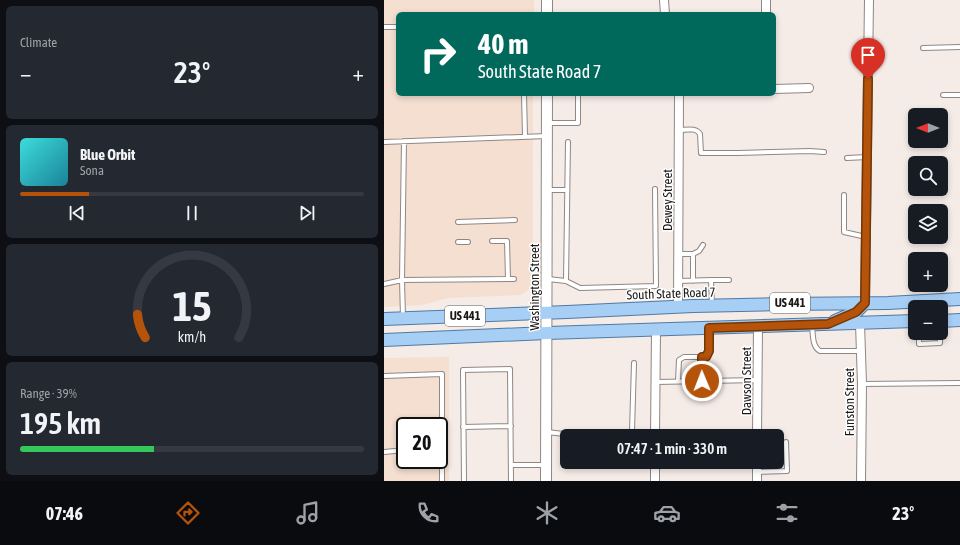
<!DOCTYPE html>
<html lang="en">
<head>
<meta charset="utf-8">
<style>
  body { margin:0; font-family:"Asap Condensed",sans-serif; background:#242831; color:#f1f3f6; height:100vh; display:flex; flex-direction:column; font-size:15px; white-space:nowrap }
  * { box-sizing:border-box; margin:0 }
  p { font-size:13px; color:#9ea1a6 }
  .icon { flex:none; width:22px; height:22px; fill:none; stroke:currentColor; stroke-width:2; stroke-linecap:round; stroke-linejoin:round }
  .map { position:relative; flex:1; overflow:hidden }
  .sheet { display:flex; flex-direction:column; gap:6px; padding:6px; background:#0d0f14; width:384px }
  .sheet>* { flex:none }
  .hud { position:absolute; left:12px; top:12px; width:380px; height:84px; border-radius:6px; box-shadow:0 2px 6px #0003; background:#00695c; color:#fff; overflow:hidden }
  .needle { width:26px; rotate:270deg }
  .fabs { position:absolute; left:524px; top:108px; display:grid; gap:8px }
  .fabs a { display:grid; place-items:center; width:40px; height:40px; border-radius:6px; background:#171b24; box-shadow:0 2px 6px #0003; font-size:20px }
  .speed { position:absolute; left:12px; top:417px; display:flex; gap:8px; font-size:20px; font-weight:700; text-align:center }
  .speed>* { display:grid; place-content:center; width:52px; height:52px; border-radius:50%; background:#171b24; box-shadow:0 2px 6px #0003; line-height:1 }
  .speed .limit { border:2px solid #111; border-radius:6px; background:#fff; color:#111 }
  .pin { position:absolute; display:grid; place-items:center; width:34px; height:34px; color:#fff; margin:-41px -17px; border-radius:50% 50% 50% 0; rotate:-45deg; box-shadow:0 0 4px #0007 }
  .pin .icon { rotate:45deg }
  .me { position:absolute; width:44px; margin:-22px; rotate:359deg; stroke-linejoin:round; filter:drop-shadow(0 0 3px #0008) }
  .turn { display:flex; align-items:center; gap:14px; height:84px; padding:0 16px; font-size:18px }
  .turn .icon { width:52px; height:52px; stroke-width:2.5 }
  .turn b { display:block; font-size:28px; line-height:34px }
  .big { font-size:30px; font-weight:600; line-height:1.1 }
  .sheet .widget { flex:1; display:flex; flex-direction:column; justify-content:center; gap:6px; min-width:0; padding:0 14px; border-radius:6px; background:#242831 }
  .sheet .dial { align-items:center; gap:0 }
  .dial svg { height:104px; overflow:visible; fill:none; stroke:#363941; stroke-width:7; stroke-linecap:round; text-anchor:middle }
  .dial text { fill:#f1f3f6; stroke:none }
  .song { display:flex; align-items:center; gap:12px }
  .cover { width:48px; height:48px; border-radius:6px; background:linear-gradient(135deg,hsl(180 70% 55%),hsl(190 70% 35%)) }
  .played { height:4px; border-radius:2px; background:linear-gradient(90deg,#b45309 20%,#363941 20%) }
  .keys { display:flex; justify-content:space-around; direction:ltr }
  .heat { display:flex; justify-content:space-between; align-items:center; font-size:22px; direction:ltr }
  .charge { height:6px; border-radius:3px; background:linear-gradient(90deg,#34c759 39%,#363941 0) }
  .trip { position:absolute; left:176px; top:429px; width:224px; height:40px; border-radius:6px; background:#171b24; box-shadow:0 2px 6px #0003; font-weight:600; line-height:40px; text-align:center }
  .dock { display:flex; height:64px; justify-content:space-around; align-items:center; background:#090b0e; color:#9ea1a6 }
  .dock .icon { width:28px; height:28px }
  .dock .current { color:#b45309 }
  .dock b { font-size:18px; color:#f1f3f6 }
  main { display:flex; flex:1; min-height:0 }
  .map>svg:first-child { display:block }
  .commercial { fill:#f4dfd1; fill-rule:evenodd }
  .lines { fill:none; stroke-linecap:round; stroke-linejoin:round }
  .service-casing { stroke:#908784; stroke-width:6 }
  .minor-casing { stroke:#908784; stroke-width:10 }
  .tertiary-casing { stroke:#908784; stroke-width:12 }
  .primary-casing { stroke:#507aa3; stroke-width:14 }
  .service { stroke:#fff; stroke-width:4 }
  .minor { stroke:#fff; stroke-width:8 }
  .tertiary { stroke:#fff; stroke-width:10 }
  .primary { stroke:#a7cff5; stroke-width:12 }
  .route-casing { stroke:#753606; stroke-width:10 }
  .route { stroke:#b45309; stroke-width:7 }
  .labels { text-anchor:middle; stroke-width:3; stroke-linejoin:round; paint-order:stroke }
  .shield { fill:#fff; stroke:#5f5d5d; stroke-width:1 }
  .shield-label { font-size:12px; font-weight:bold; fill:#1b1817 }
  .street-label { font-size:13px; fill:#1b1817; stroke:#fff }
</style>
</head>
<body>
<main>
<section class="sheet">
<div class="widget"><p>Climate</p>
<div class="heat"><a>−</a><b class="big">23°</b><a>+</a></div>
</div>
<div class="widget">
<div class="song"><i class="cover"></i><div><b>Blue Orbit</b><p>Sona</p></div></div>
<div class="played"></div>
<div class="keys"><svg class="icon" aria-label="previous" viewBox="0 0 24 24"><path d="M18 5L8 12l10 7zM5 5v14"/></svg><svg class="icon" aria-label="pause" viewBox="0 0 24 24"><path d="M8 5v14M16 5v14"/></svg><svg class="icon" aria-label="next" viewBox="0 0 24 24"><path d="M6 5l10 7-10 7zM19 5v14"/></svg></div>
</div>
<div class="widget dial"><svg viewBox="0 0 100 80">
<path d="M14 69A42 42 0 1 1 86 69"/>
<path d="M14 69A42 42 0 0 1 8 51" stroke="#b45309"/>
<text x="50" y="56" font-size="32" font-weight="700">15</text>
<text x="50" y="72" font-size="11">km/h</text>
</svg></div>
<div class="widget"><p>Range · 39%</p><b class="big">195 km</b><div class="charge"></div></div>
</section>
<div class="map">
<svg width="576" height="481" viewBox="0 0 576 481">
  <rect width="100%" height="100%" fill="#f5ebe7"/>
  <path class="commercial" d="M0 0H150V14H14V94H149V284L147 288 143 291 136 295 64 298 38 305 0 307Z
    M65 357V481H0V358ZM21 426H55V460H21Z"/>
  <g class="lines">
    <defs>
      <path id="service" d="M0 27H14
        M539 48 576 47
        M140 94 141 136
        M559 95H576
        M163 123H194V94
        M295 130C302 130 312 127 316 134L317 153H354L426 151 440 152
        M0 142 163 136
        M184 142 182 281 196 288 272 286 271 189
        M463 158 483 157
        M164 190H183
        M460 195V232L482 237
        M74 222 131 220
        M108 241H123L124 279
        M74 242H84
        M295 254H309V281
        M309 254 315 251 319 245
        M164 279 182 281
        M327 280H345
        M294 281 327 280 328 305
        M0 284 18 280 130 279
        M19 317 18 280 20 141
        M428 325C429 334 428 347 436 351H477
        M535 333V344L556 343V333
        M318 357V381
        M0 376 58 374V481
        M294 381 295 360 300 357H322L325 351V329
        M272 382 374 380
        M478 384 576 383
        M19 422 58 421
        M79 427 127 426
        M163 432 197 436
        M245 436 248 431 250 363
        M0 452 21 450
        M127 465H162
        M373 472 403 471 402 442
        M80 481 79 370 126 369 127 481"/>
      <path id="minor" d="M280 0 281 14
        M382 14V0
        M390 89 425 88
        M481 303 485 0
        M294 306 295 94
        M476 323 478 384 477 481
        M271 436 272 330
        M373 436 374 327
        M271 481V462
        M373 481V462"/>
      <path id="tertiary" d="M163 0V14
        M162 481 163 94"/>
      <path id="primary" d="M0 319 183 312 309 306 397 304 504 303 576 299
        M451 321 472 312 481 303
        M557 321 576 320
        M0 340 163 333 531 321"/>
    </defs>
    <use href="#service" class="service-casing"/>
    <use href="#minor" class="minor-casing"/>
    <use href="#tertiary" class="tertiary-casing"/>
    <use href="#primary" class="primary-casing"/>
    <use href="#service" class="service"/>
    <use href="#minor" class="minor"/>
    <use href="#tertiary" class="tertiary"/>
    <use href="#primary" class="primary"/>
  </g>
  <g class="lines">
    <defs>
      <path id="route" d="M318 381V357H322L325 351V328L444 324 472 312 481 303 484 79"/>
    </defs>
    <use href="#route" class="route-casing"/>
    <use href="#route" class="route"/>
  </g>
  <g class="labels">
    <g class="shield">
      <rect x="386" y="293" width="40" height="20" rx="3"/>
      <rect x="61" y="306" width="40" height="20" rx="3"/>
    </g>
    <g class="shield-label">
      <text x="406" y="307">US 441</text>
      <text x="81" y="320">US 441</text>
    </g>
    <g class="street-label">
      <text transform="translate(283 200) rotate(-90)" y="5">Dewey Street</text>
      <text transform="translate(150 287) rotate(-90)" y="5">Washington Street</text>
      <text transform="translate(287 293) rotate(-2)" y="5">South State Road 7</text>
      <text transform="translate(362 381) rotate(-90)" y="5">Dawson Street</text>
      <text transform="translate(465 402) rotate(-90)" y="5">Funston Street</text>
    </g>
  </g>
</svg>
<div class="fabs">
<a><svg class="needle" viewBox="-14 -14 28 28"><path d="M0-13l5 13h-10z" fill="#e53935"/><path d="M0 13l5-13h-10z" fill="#9ea1a6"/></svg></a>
<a><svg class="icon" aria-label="search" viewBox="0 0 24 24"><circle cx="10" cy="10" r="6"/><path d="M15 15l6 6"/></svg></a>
<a><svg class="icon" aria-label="layers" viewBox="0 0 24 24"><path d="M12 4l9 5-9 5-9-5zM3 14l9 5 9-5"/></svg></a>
<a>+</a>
<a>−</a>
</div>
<div class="speed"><div class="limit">20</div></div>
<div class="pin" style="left:484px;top:79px;background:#d93025"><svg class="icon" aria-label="arrive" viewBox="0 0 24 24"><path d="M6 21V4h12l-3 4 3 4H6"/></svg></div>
<svg class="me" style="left:318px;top:381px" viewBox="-20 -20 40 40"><circle r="17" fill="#b45309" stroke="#fff" stroke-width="3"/><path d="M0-11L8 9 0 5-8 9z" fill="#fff"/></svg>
<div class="trip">07:47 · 1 min · 330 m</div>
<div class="hud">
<div class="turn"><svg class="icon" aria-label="right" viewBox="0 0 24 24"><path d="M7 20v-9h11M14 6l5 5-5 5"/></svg><div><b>40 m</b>South State Road 7</div></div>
</div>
</div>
</main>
<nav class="dock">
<b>07:46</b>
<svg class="icon current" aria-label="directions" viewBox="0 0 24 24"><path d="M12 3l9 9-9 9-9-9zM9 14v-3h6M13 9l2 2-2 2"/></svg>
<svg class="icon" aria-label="music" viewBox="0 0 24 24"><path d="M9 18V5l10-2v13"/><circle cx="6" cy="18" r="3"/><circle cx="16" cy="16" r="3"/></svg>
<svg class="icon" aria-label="phone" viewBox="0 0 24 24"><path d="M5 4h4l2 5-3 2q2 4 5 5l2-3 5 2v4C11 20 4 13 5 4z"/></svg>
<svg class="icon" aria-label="climate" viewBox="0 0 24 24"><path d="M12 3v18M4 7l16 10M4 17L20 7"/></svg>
<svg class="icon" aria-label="car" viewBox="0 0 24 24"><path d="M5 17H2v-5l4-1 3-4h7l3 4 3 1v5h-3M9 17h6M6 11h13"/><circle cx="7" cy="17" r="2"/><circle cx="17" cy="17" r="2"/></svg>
<svg class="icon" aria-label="filters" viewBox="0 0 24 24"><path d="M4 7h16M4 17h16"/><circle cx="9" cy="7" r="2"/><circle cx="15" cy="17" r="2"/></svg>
<b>23°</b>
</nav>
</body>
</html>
